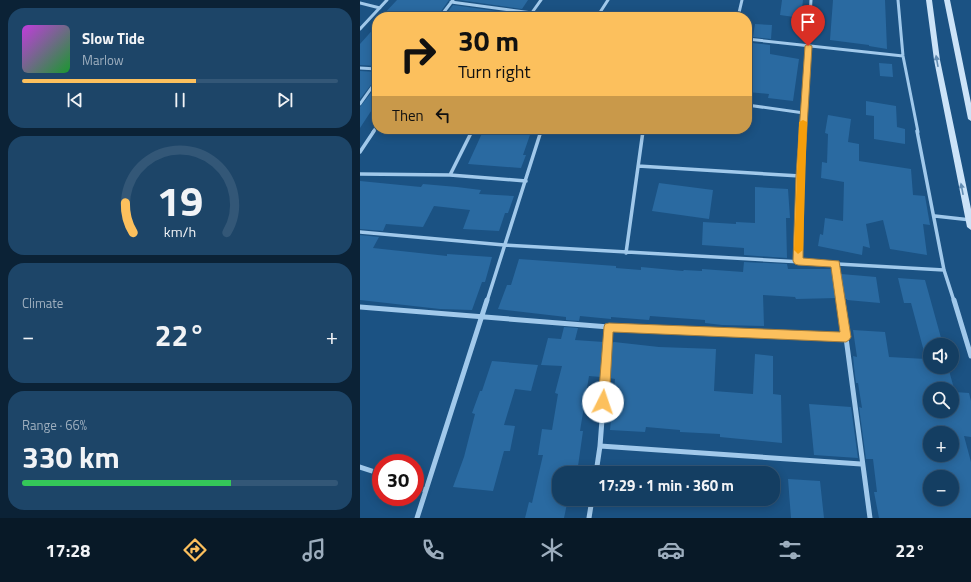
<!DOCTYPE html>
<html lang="en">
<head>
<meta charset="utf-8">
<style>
  body { margin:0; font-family:"Titillium Web",sans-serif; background:#1d4568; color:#f1f3f6; height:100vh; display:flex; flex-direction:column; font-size:15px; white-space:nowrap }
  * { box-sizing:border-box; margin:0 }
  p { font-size:13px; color:#9daebe }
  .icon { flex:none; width:22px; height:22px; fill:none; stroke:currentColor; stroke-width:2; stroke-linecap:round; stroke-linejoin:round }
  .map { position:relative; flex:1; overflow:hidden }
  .details { display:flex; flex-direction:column; gap:8px; padding:8px; background:#0b2236; width:360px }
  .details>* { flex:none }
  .banner { position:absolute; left:12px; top:12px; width:380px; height:122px; border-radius:16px; box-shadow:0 2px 10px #0003,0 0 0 1px #335777; background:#fcc05d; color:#111; overflow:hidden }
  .tools { position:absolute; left:563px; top:338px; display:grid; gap:8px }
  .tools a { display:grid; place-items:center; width:36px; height:36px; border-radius:50%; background:#143e62; box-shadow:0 2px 10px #0003,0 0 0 1px #335777; font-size:20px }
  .speed { position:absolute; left:12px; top:454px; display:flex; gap:8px; font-size:20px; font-weight:700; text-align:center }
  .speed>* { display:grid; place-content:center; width:52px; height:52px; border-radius:50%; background:#143e62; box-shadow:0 2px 10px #0003,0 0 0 1px #335777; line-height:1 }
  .speed .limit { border:6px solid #d22; background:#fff; color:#111 }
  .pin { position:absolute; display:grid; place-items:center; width:34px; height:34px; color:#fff; margin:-41px -17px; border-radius:50% 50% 50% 0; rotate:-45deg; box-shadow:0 0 4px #0007 }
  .pin .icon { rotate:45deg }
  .me { position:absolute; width:44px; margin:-22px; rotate:4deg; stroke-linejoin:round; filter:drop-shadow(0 0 3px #0008) }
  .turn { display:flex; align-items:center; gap:14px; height:84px; padding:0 20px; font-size:18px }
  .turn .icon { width:52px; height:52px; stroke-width:2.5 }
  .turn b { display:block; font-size:28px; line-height:34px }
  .then { display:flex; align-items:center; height:38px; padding:0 20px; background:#0003; gap:8px; font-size:15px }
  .big { font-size:30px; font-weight:700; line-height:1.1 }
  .details .card { flex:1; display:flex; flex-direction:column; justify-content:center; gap:6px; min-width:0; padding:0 14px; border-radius:16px; background:#1d4568 }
  .details .dial { align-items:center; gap:0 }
  .dial svg { height:104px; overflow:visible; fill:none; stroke:#335777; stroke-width:7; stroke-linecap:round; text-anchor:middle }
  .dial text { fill:#f1f3f6; stroke:none }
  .song { display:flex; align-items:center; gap:12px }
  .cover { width:48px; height:48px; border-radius:6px; background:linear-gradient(135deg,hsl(290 70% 55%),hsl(130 70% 35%)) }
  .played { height:4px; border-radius:2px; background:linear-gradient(90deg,#fcc05d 55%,#335777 55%) }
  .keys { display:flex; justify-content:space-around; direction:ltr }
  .heat { display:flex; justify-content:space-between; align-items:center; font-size:22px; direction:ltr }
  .charge { height:6px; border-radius:3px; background:linear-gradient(90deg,#34c759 66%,#335777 0) }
  .trip { position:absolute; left:192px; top:466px; width:228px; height:40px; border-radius:16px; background:#143e62; box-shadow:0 2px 10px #0003,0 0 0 1px #335777; font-weight:700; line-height:40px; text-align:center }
  .dock { display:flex; height:64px; justify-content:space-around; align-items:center; background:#081927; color:#9daebe }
  .dock .icon { width:28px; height:28px }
  .dock .on { color:#fcc05d }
  .dock b { font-size:18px; color:#f1f3f6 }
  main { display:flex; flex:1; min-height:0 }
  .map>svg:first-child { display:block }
  .building { fill:#2a6aa1; fill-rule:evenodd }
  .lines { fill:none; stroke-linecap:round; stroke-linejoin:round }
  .street-far2 { stroke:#a1c9eb; stroke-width:3 }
  .street-far1 { stroke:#a1c9eb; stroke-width:3.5 }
  .street { stroke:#a1c9eb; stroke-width:5 }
  .secondary { fill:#cce3f8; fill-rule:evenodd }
  .oneway { fill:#628cb2 }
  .route { fill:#fcc05d; stroke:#a47d3c }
  .slow { fill:#f59e0b }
</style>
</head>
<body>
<main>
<section class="details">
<div class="card">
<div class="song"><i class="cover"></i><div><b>Slow Tide</b><p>Marlow</p></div></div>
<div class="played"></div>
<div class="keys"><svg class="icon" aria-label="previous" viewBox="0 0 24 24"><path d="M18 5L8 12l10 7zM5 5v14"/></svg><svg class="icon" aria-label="pause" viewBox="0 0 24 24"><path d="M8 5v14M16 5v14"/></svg><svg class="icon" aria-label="next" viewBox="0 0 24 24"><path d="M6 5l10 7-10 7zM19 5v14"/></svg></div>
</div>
<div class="card dial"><svg viewBox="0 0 100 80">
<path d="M14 69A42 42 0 1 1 86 69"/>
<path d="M14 69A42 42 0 0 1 8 46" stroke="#fcc05d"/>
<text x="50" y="56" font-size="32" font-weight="700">19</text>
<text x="50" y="72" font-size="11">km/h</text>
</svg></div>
<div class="card"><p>Climate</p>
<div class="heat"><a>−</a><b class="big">22°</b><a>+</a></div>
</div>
<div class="card"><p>Range · 66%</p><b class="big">330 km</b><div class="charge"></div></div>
</section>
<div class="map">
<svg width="611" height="518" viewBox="0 0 611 518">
  <rect width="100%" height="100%" fill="#1b5283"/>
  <path class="building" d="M37 0H89L77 17H21Z
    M99 0H168L162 9Z
    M422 0H443L441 18 420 15Z
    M473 0H525L527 49 509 46V45L470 40Z
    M93 5 157 14 155 17H84Z
    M395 24 412 25 411 39 393 37Z
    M17 25V66L0 65V44Z
    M392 43 410 45V54L439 59 433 101 408 98 409 94 387 92V53L391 54Z
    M519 63 532 64 533 77 520 76Z
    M0 71 17 72V77L0 99Z
    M17 85V102L0 128V107Z
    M506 101 536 106 537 127 545 129V144L514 139V116L506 115Z
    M468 115 491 119 488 142 499 144V161L551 169 553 195 565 196 570 225 563 224 567 255 530 249 523 220 506 224 510 248 503 246 502 255 458 246 460 234 463 235 465 218 483 221 484 182 461 178 462 162 467 163 468 134 465 133Z
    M124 129H172L163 155H166L161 168 108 164Z
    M0 181 61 187 63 184 97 187 121 190 119 194 154 196 148 213H145L139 231 103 229 110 210 74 206 63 227 26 224 23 231 0 229Z
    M299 183 353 190 349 219 292 211Z
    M395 187 428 189 430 218H426L427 258 384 255V248L342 245 343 222 376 224V222L395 223Z
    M0 235 19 237 13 248 87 256V254L132 257 125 282H122L112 310 80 309 0 300Z
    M159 259 256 266V268L281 270V267L323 271 324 270 342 271V269L383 272 384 262 427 264 428 269H471L472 274H474L477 298 436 299 435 297 403 295 404 326 362 325 345 323V320L290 316 289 320 251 317V319L220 316 219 321 206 320V317L138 309 147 285H151Z
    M481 274 516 277 520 303 487 300V299H485Z
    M538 278 565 280 583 345H570V367H588L595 392 609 393 611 401V437L604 436 611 462V518H519L514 492H517L513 459H506L499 407 502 408 498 383H496L494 367 493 356 497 357 493 330 525 332 529 357 566 359 551 303H544ZM570 389H592V411H570ZM570 433H592V455H570ZM570 477H592V499H570Z
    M204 327 218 328 215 340 244 342 241 377 229 376 220 431H223L217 473H199V499H208L204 518H165L169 502 172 503 183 455H178L182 429 192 430 198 394 195 393 202 366 181 365 188 338 201 339Z
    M254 342 299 347 356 349 354 391 393 394 395 354 413 356V394L421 395 422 443 360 437V434L320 432V430L286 427 285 432 250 430 255 379 249 378 252 343Z
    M132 361 178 365 171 391 155 389 144 425 155 426 150 451H144L133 491 93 487 104 457 115 414 112 413 120 391H122Z
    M449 404 491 407 498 458 454 455Z
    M428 479 460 481 464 518H431Z"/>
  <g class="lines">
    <path class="street-far2" d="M538 0 543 56 558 132
      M91 2 202 17
      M0 3 20 8
      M171 14 181 0
      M80 17 93 0
      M237 17 248 0
      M378 17 382 0
      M0 29 27 0
      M387 39 543 56
      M0 68 17 69
      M0 104 17 80
      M387 105 444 113
      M13 132 17 126
      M111 132 113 129
      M181 132 182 129
      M283 132V129
      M443 132 451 0"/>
    <path class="street-far1" d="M557 131 584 270 594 301
      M0 152 14 131
      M278 166 440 176
      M0 174 90 175 166 181
      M90 175 112 131
      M575 216 611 220
      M0 232 144 245 584 270
      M266 253 283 131
      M438 261 443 131
      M476 264 481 301
      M127 301 181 131"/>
    <path class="street" d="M481 300 510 518
      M594 300 611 356
      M0 307 249 327 486 337
      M240 446 501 464
      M0 467 21 474
      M236 473 240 446 249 327
      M55 486 65 490
      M57 518 127 300
      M229 518 232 499"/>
    <path class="secondary" d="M566 0H572L580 60 611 209V230L607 227 574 60Z
      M584 0H590L611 103V121L608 119Z"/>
  </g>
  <defs><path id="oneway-solid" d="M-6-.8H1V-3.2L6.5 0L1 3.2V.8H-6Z"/></defs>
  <g class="oneway">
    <use href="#oneway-solid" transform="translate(577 61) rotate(-100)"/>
    <use href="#oneway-solid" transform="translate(602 189) rotate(-101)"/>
  </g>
  <path class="route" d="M448 44 452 46 444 176 443 258 479 261 491 337 489 340 486 342 253 332 249 402 247 405 243 407 239 405 238 402 244 327 245 324 249 323 480 332 471 267 438 265 435 264 433 261 436 176 445 46Z"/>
  <path class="slow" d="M443 120 447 122 443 250 438 254 434 250 439 122Z"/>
</svg>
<div class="tools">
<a><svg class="icon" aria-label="sound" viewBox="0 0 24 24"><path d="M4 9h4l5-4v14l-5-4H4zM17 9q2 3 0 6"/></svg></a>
<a><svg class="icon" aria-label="search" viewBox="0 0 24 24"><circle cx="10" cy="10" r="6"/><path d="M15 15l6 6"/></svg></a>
<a>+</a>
<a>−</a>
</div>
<div class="speed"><div class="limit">30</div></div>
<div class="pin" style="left:448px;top:46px;background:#d93025"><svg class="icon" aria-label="arrive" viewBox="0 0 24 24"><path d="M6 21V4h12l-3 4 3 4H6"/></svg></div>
<svg class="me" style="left:243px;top:402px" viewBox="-20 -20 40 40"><circle r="19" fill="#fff"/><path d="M0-13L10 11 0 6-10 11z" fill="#fcc05d"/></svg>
<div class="trip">17:29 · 1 min · 360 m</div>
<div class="banner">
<div class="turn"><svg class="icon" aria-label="right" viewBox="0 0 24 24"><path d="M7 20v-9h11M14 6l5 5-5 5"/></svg><div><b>30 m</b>Turn right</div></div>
<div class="then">Then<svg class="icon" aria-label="left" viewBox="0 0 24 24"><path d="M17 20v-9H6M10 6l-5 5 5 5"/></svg></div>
</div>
</div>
</main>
<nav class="dock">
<b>17:28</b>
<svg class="icon on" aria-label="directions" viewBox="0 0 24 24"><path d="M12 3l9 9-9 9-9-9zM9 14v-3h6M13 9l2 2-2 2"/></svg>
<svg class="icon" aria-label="music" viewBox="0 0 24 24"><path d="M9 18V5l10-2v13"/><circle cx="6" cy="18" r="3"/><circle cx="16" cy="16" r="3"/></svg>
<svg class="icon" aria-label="phone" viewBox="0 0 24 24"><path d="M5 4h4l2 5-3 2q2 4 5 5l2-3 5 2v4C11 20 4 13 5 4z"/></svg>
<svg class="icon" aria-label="climate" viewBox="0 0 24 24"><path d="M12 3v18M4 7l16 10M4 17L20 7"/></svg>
<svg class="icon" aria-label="car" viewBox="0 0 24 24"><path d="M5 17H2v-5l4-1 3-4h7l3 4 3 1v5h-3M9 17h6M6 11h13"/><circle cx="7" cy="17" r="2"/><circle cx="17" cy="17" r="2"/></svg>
<svg class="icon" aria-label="filters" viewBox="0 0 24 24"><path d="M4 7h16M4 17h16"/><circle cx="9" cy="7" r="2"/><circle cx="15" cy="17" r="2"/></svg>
<b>22°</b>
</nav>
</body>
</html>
